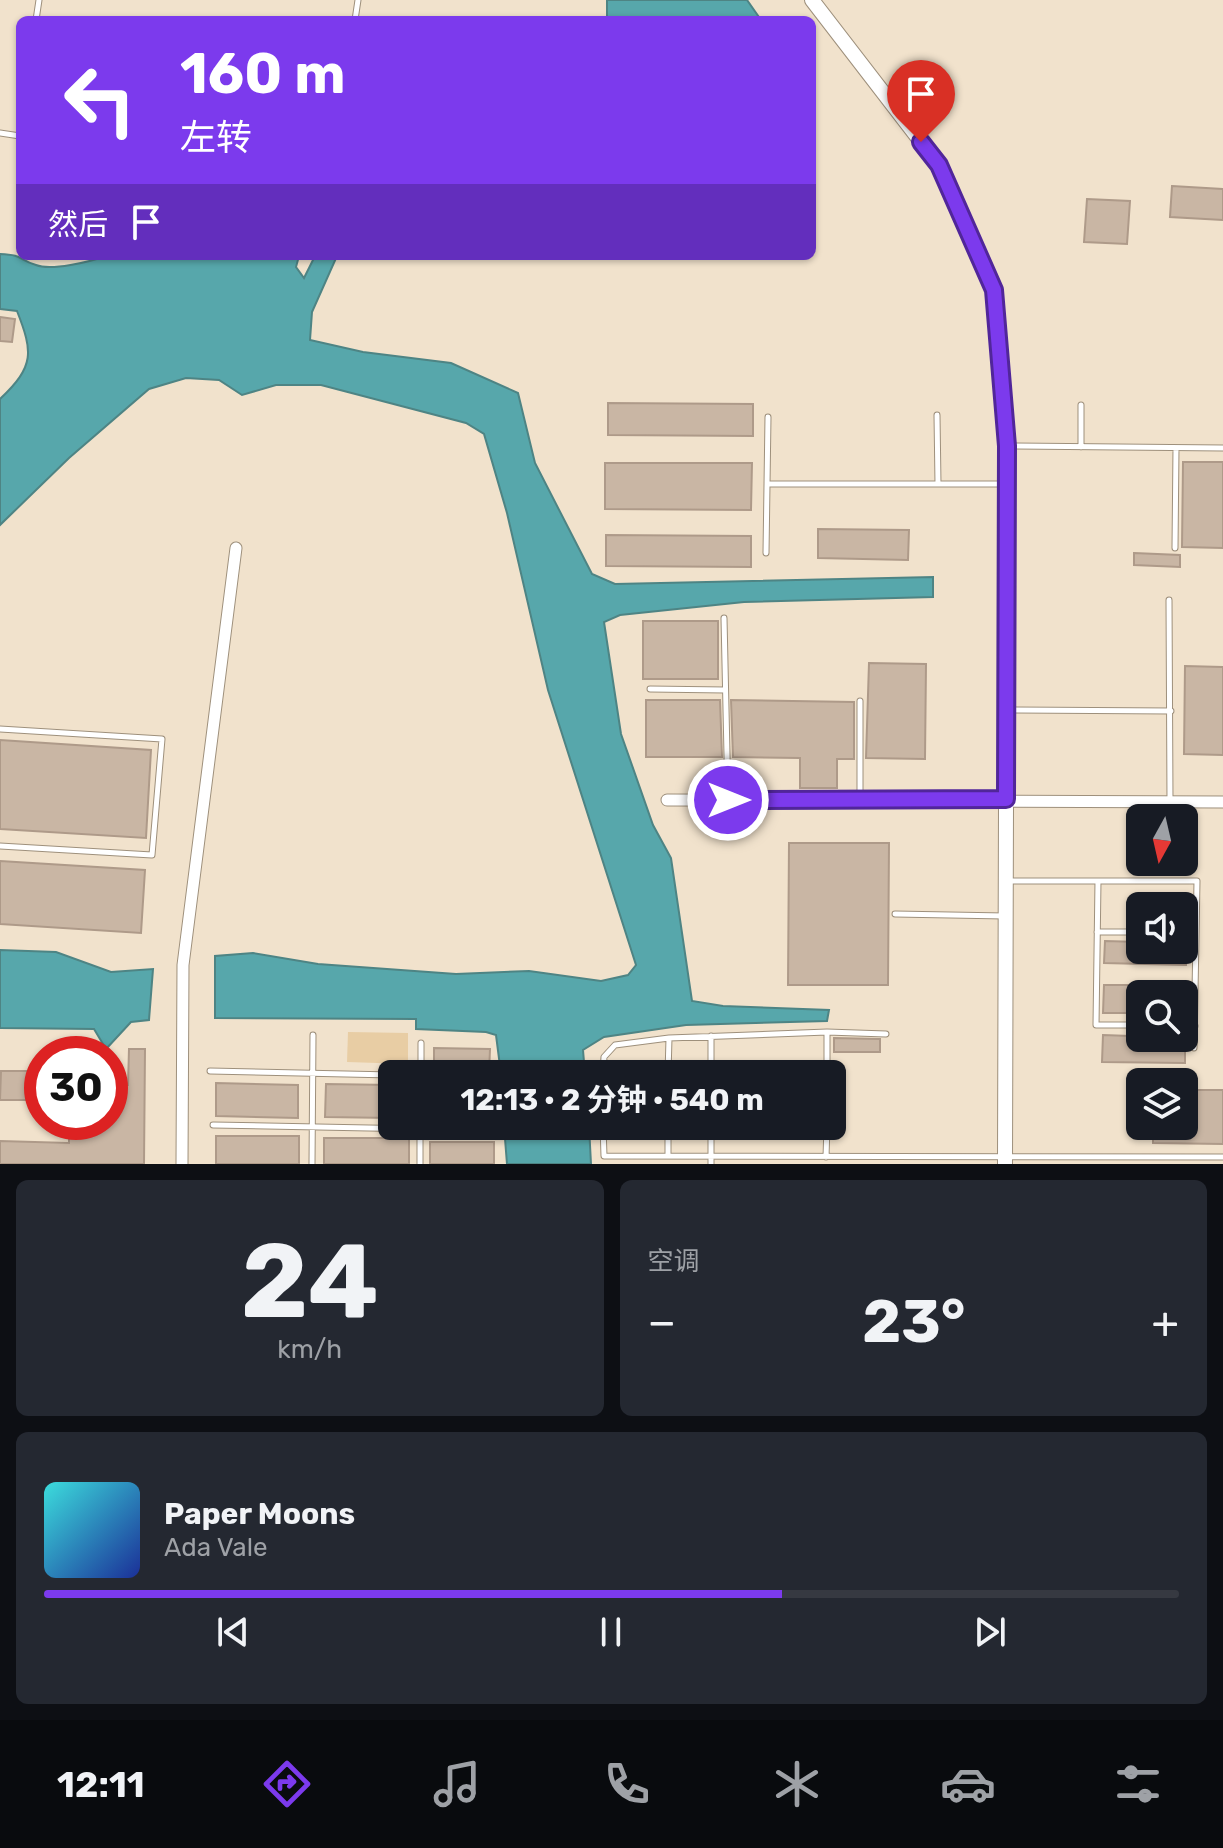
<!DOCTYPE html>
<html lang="zh">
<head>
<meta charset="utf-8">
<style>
  body { margin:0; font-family:Rubik,"Noto Sans SC",sans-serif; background:#242831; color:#f1f3f6; height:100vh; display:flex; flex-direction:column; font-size:30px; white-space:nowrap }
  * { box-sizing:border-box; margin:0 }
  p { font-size:26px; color:#9ea1a6 }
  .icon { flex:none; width:44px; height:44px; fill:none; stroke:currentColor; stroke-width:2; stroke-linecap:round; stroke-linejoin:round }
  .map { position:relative; height:1164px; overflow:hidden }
  .details { display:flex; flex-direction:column; gap:16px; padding:16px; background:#0d0f14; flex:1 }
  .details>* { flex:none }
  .banner { position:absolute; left:16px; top:16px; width:800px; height:244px; border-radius:12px; box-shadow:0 2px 6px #0004; background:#7c3aed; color:#fff; overflow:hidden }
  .needle { width:52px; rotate:188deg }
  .tools { position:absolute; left:1126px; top:804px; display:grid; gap:16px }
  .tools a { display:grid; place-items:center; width:72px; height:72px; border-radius:12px; background:#171b24; box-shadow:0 2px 6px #0004; font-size:40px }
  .speed { position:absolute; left:24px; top:1036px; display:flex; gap:16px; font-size:40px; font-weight:700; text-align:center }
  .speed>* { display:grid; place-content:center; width:104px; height:104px; border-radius:50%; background:#171b24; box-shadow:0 2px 6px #0004; line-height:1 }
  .speed .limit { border:12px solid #d22; background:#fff; color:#111 }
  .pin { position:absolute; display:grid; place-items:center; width:68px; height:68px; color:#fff; margin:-82px -34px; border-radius:50% 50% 50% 0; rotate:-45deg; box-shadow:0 0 8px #0007 }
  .pin .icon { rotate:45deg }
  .me { position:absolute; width:88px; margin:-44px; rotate:90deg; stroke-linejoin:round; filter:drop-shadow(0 0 6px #0008) }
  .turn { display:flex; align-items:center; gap:28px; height:168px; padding:0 32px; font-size:36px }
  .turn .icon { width:104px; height:104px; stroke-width:2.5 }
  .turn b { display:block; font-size:56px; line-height:68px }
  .then { display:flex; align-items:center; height:76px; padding:0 32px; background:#0003; gap:16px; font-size:30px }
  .big { font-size:60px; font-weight:700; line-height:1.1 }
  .details .widget { flex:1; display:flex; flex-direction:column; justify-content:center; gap:12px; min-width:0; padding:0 28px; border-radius:12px; background:#242831 }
  .details .dial { align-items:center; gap:0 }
  .dial b { font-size:104px; line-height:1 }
  .song { display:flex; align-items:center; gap:24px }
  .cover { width:96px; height:96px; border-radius:12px; background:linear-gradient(135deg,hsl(180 70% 55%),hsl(230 70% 35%)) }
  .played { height:8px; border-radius:4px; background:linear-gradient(90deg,#7c3aed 65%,#363941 65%) }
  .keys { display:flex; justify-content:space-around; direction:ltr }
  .heat { display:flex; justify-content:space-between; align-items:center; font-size:44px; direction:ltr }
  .details .tiles { flex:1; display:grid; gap:16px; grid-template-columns:1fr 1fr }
  .widget:last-child { grid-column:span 2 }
  .trip { position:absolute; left:378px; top:1060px; width:468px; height:80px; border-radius:12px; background:#171b24; box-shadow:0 2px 6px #0004; font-weight:700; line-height:80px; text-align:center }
  .dock { display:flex; height:128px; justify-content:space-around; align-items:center; background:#090b0e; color:#9ea1a6 }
  .dock .icon { width:56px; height:56px }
  .dock .selected { color:#7c3aed }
  .dock b { font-size:36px; color:#f1f3f6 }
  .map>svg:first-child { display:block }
  .green { fill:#e8cda4 }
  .water { fill:#57a7ab; stroke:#4e8484; stroke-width:2 }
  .building { fill:#c9b6a4; stroke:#ae9a89; stroke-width:2 }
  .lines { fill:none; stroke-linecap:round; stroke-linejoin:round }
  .service-casing { stroke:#9e907c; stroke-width:7 }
  .minor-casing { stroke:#9e907c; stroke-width:13 }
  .tertiary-casing { stroke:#9e907c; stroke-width:16 }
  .service { stroke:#fff; stroke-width:5 }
  .minor { stroke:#fff; stroke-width:11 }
  .tertiary { stroke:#fff; stroke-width:14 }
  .route-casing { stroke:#51269a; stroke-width:20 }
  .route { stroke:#7c3aed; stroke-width:14 }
</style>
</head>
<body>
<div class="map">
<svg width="1223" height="1164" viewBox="0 0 1223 1164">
  <rect width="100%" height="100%" fill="#f1e2cc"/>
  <path class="green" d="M348 1032 408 1033V1064L347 1062Z"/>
  <path class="water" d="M607 0H747L761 20H607Z
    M0 254C24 255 17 259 36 265 51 271 90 262 105 256H299L296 267 304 278 315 256H337L312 312 310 340 363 352 451 363 518 393 535 463 592 574 615 584 933 577V597L744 602 620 615 604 622 621 734 653 825 671 858 692 1001 723 1006 829 1010 827 1021 686 1025 604 1037 583 1050 585 1074H501L496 1035 486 1032 416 1029V1019L215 1018V956L253 953 318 964 456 974 529 971 601 981 628 975 636 965 548 690 507 513 484 434 466 423 321 385H276L242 395 219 380 186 378 149 389 69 458 0 525V399C35 366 33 352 17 311L0 309Z
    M0 950 56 952 111 972 153 969 149 1020 131 1022 106 1049 94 1029 0 1028Z
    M504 1126H589L591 1164H507Z"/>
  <path class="building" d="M1172 186 1223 189V220L1170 217Z
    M1087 199 1130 201 1127 244 1084 242Z
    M0 317 15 319 12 342 0 341Z
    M608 403 753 404V436L608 435Z
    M1183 462H1223V548L1182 547Z
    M605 463H752L751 510 605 509Z
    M818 529 909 530 908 560 818 558Z
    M606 535 751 536V567L606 566Z
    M1134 553 1180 555V567L1134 565Z
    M643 621H718V679H643Z
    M869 663 926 664 925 759 866 758Z
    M1185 666 1223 667V755L1184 754Z
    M646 700H720L722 757H646Z
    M731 700 854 702V759H837V788H800V758L733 757Z
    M0 740 151 750 146 838 0 829Z
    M789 843H889L888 985H788Z
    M0 861 145 870 141 933 0 924Z
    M1105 941 1140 942V950H1187L1186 965 1104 963Z
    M1104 985H1140V1013H1103Z
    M1103 1035 1185 1038V1063L1102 1062Z
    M834 1038 880 1039V1052H834Z
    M434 1048 490 1049 489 1074H434Z
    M129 1049H145L144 1164H0V1141L69 1143V1122H110V1085H128Z
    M1 1071H42V1100H0Z
    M216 1083 298 1085V1118L216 1116Z
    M326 1084 392 1085V1118L325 1117Z
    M1184 1090H1223V1144L1153 1143V1126H1184Z
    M216 1136H299V1164H216Z
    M324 1138H409V1164H324Z
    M430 1142H494V1164H430Z"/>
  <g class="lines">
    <defs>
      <path id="service" d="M36 20 39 0
        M355 20 358 0
        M0 133 20 136
        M937 415 938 484
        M1008 446 1223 448
        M1081 447V405
        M767 484H1006
        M1175 548 1176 448
        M766 553 768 417
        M1169 600 1170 801
        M724 618 728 800
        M650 689 725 690
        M1008 710 1171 711
        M0 729 162 739 152 855 0 846
        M860 800V701
        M1008 881H1197L1194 1048
        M1098 881 1096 1025H1140
        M895 914 1005 916
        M1097 932H1140
        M1184 933H1196
        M1184 1026H1195
        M210 1071 392 1075
        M421 1074V1043
        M603 1074 604 1057 615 1045 669 1038 827 1032 886 1034
        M650 1074 668 1071
        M668 1074 669 1038
        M711 1074V1036
        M827 1074V1032
        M213 1125 420 1129
        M603 1126 604 1156 1223 1157
        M604 1133 641 1132 654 1126
        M668 1137 690 1133 699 1126
        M668 1156V1126
        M826 1157 827 1126
        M312 1164 313 1035
        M420 1164V1127
        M711 1164V1126"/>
      <path id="minor" d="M667 800 1223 802
        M182 1164 183 965 236 548"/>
      <path id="tertiary" d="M812 0 939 165 994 290 1007 446 1005 1164"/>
    </defs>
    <use href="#service" class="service-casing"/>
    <use href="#minor" class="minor-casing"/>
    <use href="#tertiary" class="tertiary-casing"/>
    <use href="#service" class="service"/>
    <use href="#minor" class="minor"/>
    <use href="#tertiary" class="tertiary"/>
  </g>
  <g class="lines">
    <defs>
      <path id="route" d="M728 800 1006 799 1007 446 994 290 939 165 921 142"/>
    </defs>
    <use href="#route" class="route-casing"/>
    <use href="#route" class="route"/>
  </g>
</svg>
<div class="tools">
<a><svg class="needle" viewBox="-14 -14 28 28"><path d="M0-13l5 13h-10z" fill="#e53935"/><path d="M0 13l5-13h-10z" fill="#9ea1a6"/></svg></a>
<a><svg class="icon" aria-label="sound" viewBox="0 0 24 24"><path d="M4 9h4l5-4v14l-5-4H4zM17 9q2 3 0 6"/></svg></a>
<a><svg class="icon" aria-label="search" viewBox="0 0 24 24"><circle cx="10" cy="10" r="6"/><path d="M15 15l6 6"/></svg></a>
<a><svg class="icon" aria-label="layers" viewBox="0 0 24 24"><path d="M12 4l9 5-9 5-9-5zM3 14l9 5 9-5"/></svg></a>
</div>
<div class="speed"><div class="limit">30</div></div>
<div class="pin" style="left:921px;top:142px;background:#d93025"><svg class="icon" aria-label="arrive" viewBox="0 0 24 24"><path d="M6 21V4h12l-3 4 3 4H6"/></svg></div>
<svg class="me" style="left:728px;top:800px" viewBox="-20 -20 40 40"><circle r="17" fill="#7c3aed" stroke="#fff" stroke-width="3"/><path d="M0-11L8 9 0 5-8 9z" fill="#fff"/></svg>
<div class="trip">12:13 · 2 分钟 · 540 m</div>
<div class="banner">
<div class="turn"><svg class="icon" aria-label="left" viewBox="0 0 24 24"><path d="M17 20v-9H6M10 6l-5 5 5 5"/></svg><div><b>160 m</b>左转</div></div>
<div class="then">然后<svg class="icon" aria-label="arrive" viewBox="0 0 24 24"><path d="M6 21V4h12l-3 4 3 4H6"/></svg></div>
</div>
</div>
<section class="details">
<div class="tiles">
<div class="widget dial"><b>24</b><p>km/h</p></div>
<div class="widget"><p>空调</p>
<div class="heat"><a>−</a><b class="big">23°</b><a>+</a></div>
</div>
<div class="widget">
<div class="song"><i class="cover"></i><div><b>Paper Moons</b><p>Ada Vale</p></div></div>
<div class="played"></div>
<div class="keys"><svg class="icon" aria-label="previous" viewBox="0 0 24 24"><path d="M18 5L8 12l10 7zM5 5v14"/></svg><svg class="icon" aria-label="pause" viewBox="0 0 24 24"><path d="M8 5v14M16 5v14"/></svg><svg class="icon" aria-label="next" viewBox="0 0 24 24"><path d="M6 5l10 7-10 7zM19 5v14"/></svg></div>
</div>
</div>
</section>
<nav class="dock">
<b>12:11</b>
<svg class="icon selected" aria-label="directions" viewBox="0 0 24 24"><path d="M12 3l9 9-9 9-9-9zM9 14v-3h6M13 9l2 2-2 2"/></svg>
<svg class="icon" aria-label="music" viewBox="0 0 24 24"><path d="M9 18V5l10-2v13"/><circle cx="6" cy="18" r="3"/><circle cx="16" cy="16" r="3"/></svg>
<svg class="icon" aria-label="phone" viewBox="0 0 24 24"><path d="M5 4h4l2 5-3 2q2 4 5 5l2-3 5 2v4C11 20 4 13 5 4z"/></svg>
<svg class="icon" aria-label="climate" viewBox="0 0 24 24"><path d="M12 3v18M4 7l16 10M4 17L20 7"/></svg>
<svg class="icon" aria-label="car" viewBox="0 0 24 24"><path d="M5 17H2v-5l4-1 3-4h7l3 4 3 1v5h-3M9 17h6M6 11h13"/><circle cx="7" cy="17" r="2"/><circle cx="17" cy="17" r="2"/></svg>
<svg class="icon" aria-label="filters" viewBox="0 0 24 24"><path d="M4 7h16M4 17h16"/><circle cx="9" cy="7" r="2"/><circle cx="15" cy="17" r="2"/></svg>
</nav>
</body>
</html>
